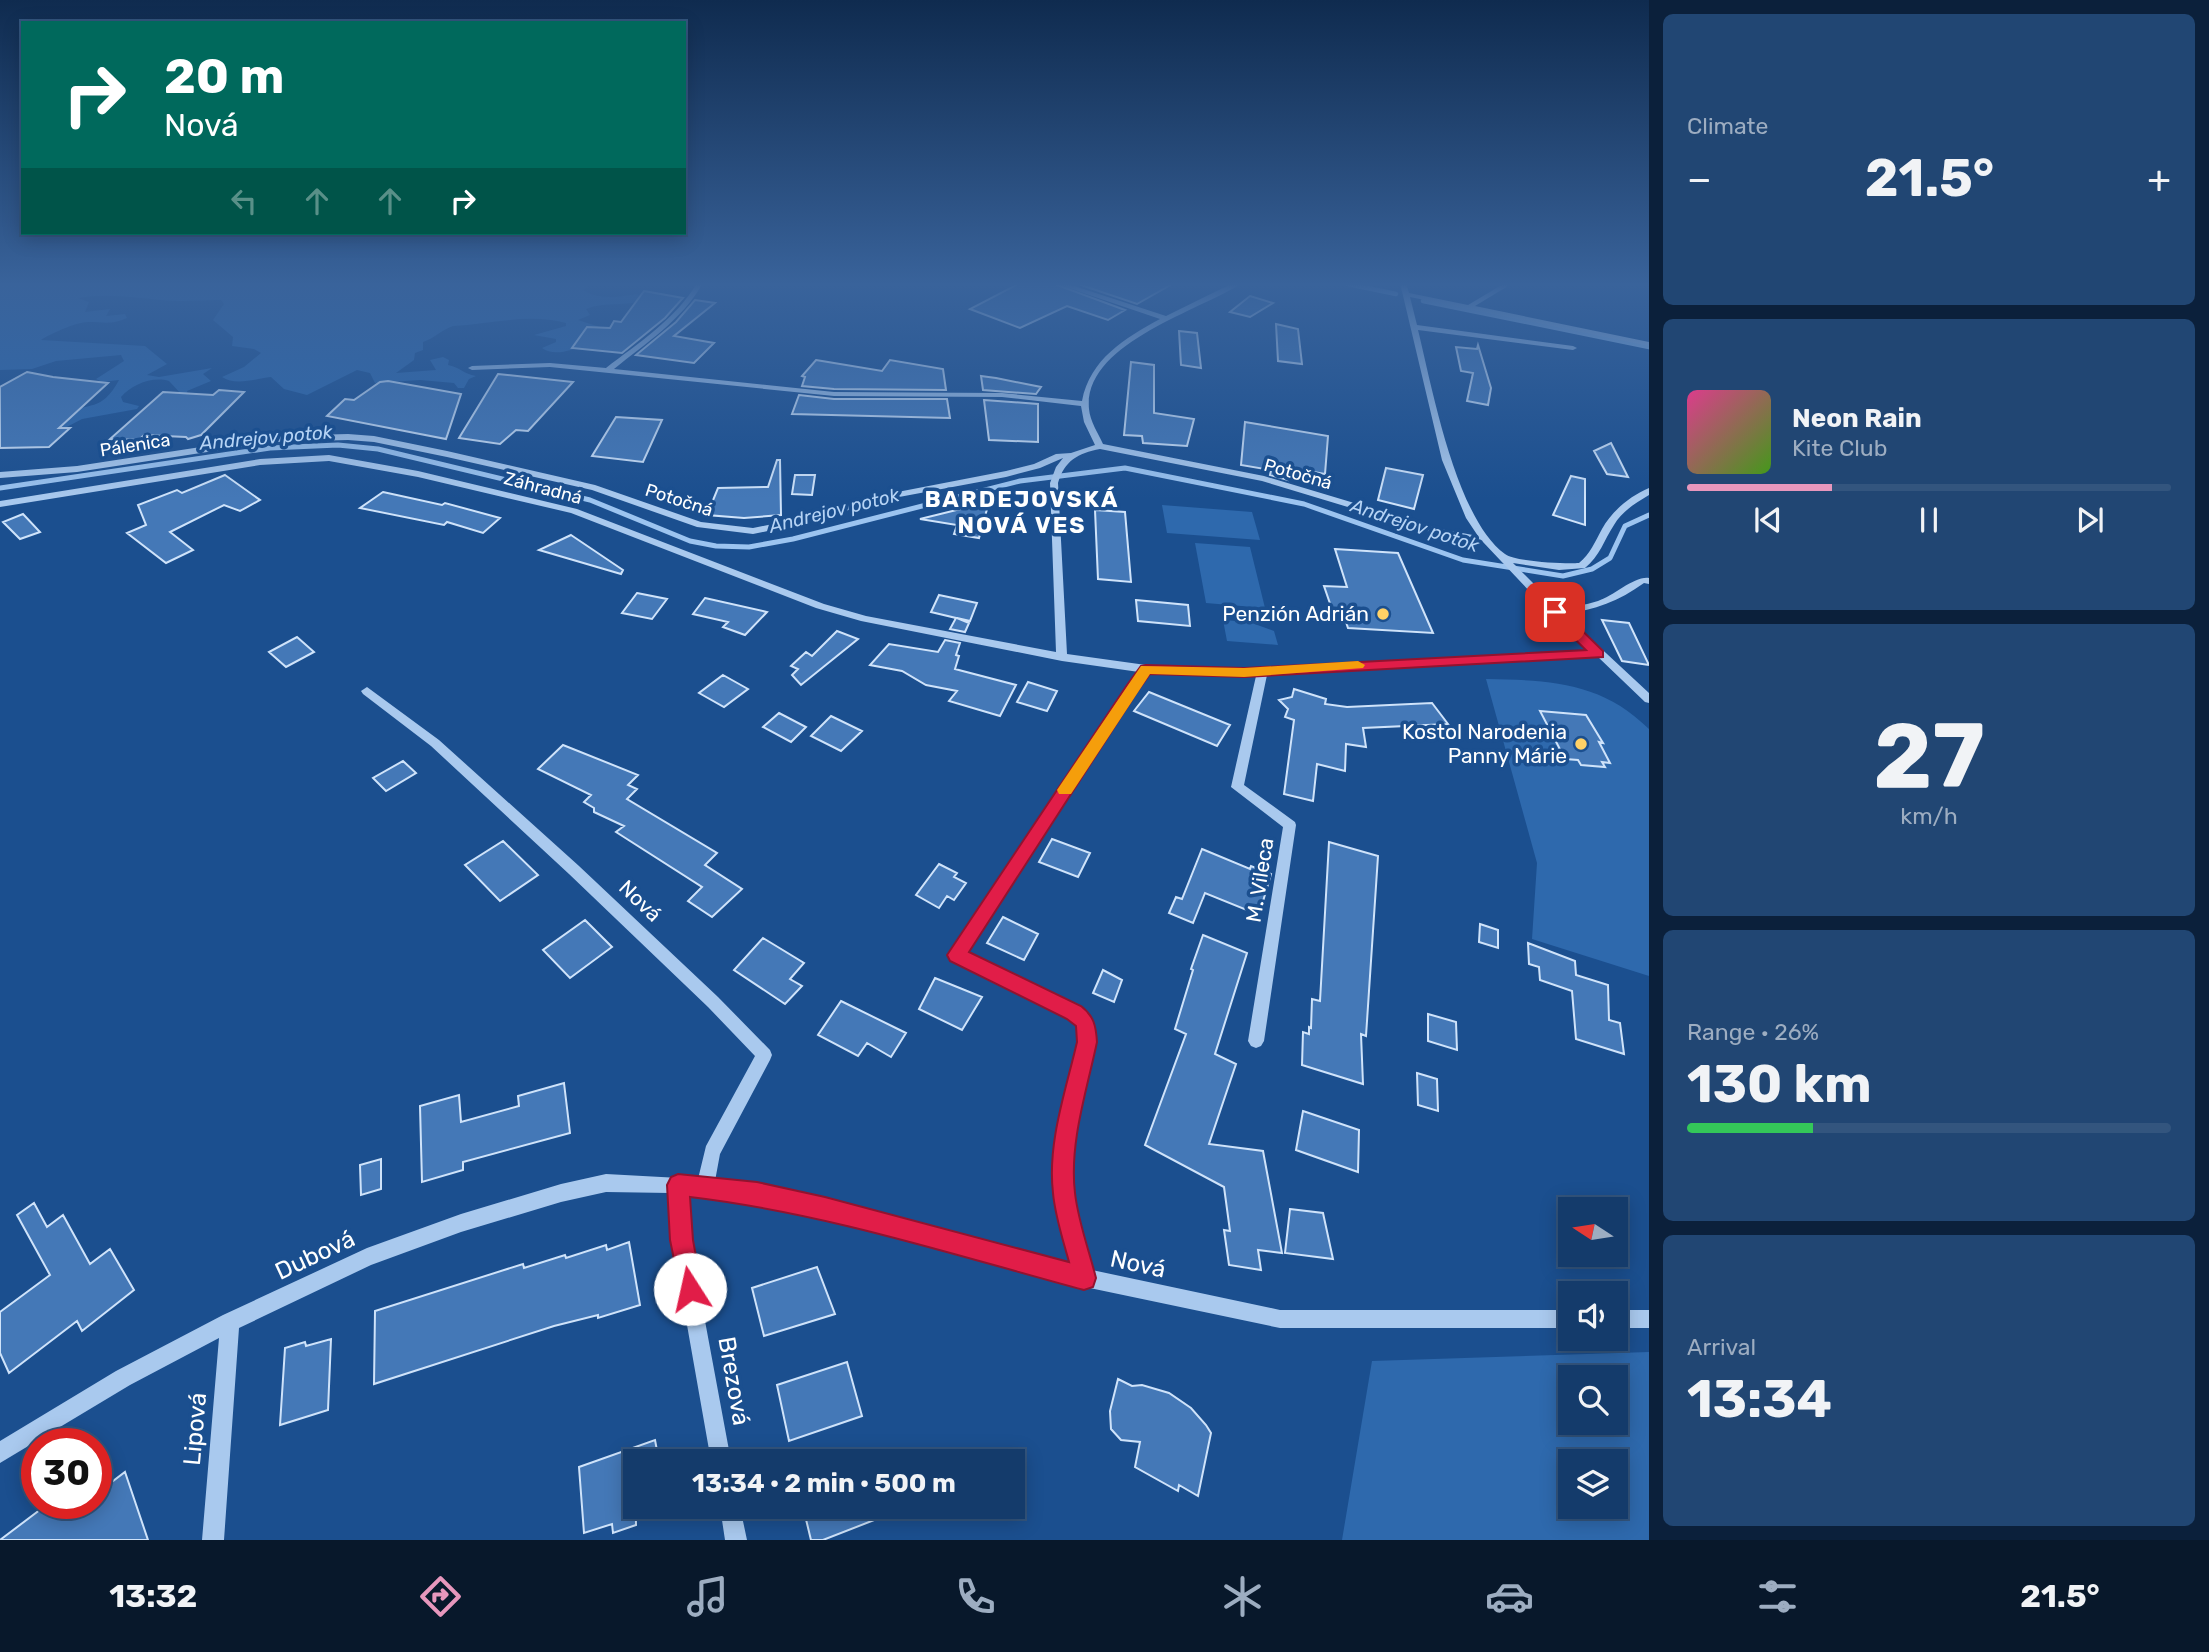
<!DOCTYPE html>
<html lang="en">
<head>
<meta charset="utf-8">
<style>
  body { margin:0; font-family:Rubik,sans-serif; background:#214673; color:#f1f3f6; height:100vh; display:flex; flex-direction:column; font-size:26px; white-space:nowrap }
  * { box-sizing:border-box; margin:0 }
  p { font-size:23px; color:#9dadc1 }
  .icon { flex:none; width:38px; height:38px; fill:none; stroke:currentColor; stroke-width:2; stroke-linecap:round; stroke-linejoin:round }
  .map { position:relative; flex:1; overflow:hidden }
  .sheet { display:flex; flex-direction:column; gap:14px; padding:14px; background:#0b203b; width:560px }
  .sheet>* { flex:none }
  .guide { position:absolute; left:21px; top:21px; width:665px; height:214px; border-radius:0px; box-shadow:0 4px 18px #0003,0 0 0 2px #33557e; background:#00695c; color:#fff; overflow:hidden }
  .needle { width:46px; rotate:282deg }
  .fabs { position:absolute; left:1558px; top:1197px; display:grid; gap:14px }
  .fabs a { display:grid; place-items:center; width:70px; height:70px; border-radius:0px; background:#143b6b; box-shadow:0 4px 18px #0003,0 0 0 2px #33557e; font-size:35px }
  .speed { position:absolute; left:21px; top:1428px; display:flex; gap:14px; font-size:35px; font-weight:700; text-align:center }
  .speed>* { display:grid; place-content:center; width:91px; height:91px; border-radius:50%; background:#143b6b; box-shadow:0 4px 18px #0003,0 0 0 2px #33557e; line-height:1 }
  .speed .limit { border:10px solid #d22; background:#fff; color:#111 }
  .pin { position:absolute; display:grid; place-items:center; width:60px; height:60px; color:#fff; margin:-30px; border-radius:14px; box-shadow:0 4px 10px #0006 }
  .me { position:absolute; width:77px; margin:-38px; rotate:350deg; stroke-linejoin:round; filter:drop-shadow(0 0 5px #0008) }
  .turn { display:flex; align-items:center; gap:24px; height:147px; padding:0 28px; font-size:32px }
  .turn .icon { width:91px; height:91px; stroke-width:2.5 }
  .turn b { display:block; font-size:49px; line-height:60px }
  .lanes { display:flex; align-items:center; height:66px; padding:0 28px; background:#0003; justify-content:center; gap:35px; direction:ltr }
  .lanes .off { opacity:.35 }
  .big { font-size:52px; font-weight:700; line-height:1.1 }
  .sheet .card { flex:1; display:flex; flex-direction:column; justify-content:center; gap:10px; min-width:0; padding:0 24px; border-radius:10px; background:#214673 }
  .sheet .dial { align-items:center; gap:0 }
  .dial b { font-size:91px; line-height:1 }
  .song { display:flex; align-items:center; gap:21px }
  .cover { width:84px; height:84px; border-radius:10px; background:linear-gradient(135deg,hsl(330 70% 55%),hsl(100 70% 35%)) }
  .played { height:7px; border-radius:4px; background:linear-gradient(90deg,#e797bd 30%,#33557e 30%) }
  .keys { display:flex; justify-content:space-around; direction:ltr }
  .heat { display:flex; justify-content:space-between; align-items:center; font-size:38px; direction:ltr }
  .charge { height:10px; border-radius:5px; background:linear-gradient(90deg,#34c759 26%,#33557e 0) }
  .trip { position:absolute; left:623px; top:1449px; width:402px; height:70px; border-radius:0px; background:#143b6b; box-shadow:0 4px 18px #0003,0 0 0 2px #33557e; font-weight:700; line-height:70px; text-align:center }
  .tabs { display:flex; height:112px; justify-content:space-around; align-items:center; background:#08182b; color:#9dadc1 }
  .tabs .icon { width:49px; height:49px }
  .tabs .active { color:#e797bd }
  .tabs b { font-size:32px; color:#f1f3f6 }
  main { display:flex; flex:1; min-height:0 }
  .map>svg:first-child { display:block }
  .green { fill:#2e69ad; fill-rule:evenodd }
  .lines { fill:none; stroke-linecap:round; stroke-linejoin:round }
  .stream-far1 { stroke:#9cc4f0; stroke-width:4.5 }
  .stream { stroke:#9cc4f0; stroke-width:5 }
  .building { fill:#4478b7; stroke:#cfe3fa; stroke-width:2 }
  .minor { fill:#a9c9ee; fill-rule:evenodd }
  .route { fill:#e11d48; stroke:#92132f; stroke-width:2 }
  .slow { fill:#f59e0b }
  .poi-dot { fill:#ffd166; stroke:#1b4f8f; stroke-width:2.5 }
  .labels { text-anchor:middle; stroke-width:7; stroke-linejoin:round; paint-order:stroke }
  .far-street-label { font-size:18px; fill:#fff; stroke:#1b4f8f }
  .far-water-label { font-size:19px; font-style:italic; fill:#b5d3f5; stroke:#1b4f8f }
  .poi-label { font-size:21px; fill:#fff; stroke:#1b4f8f; text-anchor:end }
  .street-label { font-size:21px; fill:#fff; stroke:#1b4f8f }
  .far-district-label { font-size:23px; font-weight:bold; letter-spacing:2px; fill:#fff; stroke:#1b4f8f }
  .near-street-label { font-size:24px; fill:#fff; stroke:#1b4f8f }
</style>
</head>
<body>
<main>
<div class="map">
<svg width="1649" height="1540" viewBox="0 0 1649 1540">
  <rect width="100%" height="100%" fill="#1b4f8f"/>
  <path class="green" d="M0 283H615L589 285 583 290C598 300 619 297 637 294L645 300C626 307 606 301 586 309L590 315 578 320 600 327 588 328 581 333 585 345C572 350 554 357 542 348L556 342V339L534 335 566 326V323C528 313 491 324 453 326 441 330 435 338 423 342V350L415 353 414 360 396 373 436 370 430 360 443 357 449 360 448 365C459 367 464 374 476 376L469 379 464 388H458L454 383 420 380 375 383 370 373 357 370 307 395 284 389 271 377C255 379 235 386 222 377L244 367 261 353 254 349 232 346 233 337 213 320 224 304 221 300C201 300 180 302 160 300 133 297 106 293 78 298L89 302 85 312 110 309 106 316 125 314 127 318C112 325 104 322 88 322 76 322 50 334 41 340L145 346 167 364 147 375 159 377 212 368 203 374 211 381 187 391 188 395 183 396 169 381C153 376 132 384 121 397L123 402 139 406 137 409 82 419 61 430 49 432C53 427 58 418 64 415 89 401 101 413 119 380L102 382 96 379 124 361 121 355 56 361 32 369 0 370Z
    M1162 505 1252 512 1260 540 1167 533Z
    M1195 543 1250 547 1265 608 1206 603Z
    M1223 620 1249 622 1274 631 1278 645 1227 641Z
    M1486 679C1550 680 1602 682 1649 729V976L1532 939 1537 863Z
    M1649 1352V1540H1342L1372 1361ZM1615 1377V1423H1570V1377ZM1615 1461V1507H1570V1461Z"/>
  <g class="lines">
    <path class="stream-far1" d="M1343 283 1396 294
      M1423 301 1649 347"/>
    <path class="stream" d="M0 488 270 448 338 445 378 449 590 500 690 541 716 546 749 547 793 539 1020 481 1125 468 1304 504 1463 560 1563 576 1592 569 1610 558 1625 526 1649 515"/>
  </g>
  <path class="building" d="M1020 283H1052L1125 310 1108 320 1067 306 1020 328 970 309Z
    M1075 283H1174L1137 304Z
    M644 291 683 298 665 318 622 353 572 348 587 327 610 328 614 321 621 322Z
    M1250 296 1273 303 1250 317 1230 312Z
    M695 300 715 303 674 336 714 343 694 363 636 355 676 322Z
    M1276 324 1298 329 1302 364 1278 361Z
    M1179 331 1197 333 1201 368 1181 365Z
    M1478 345 1491 388 1488 405 1467 401 1473 373 1461 371 1456 347 1477 349Z
    M816 360 882 371 890 360 943 369 946 390 834 389 802 386 805 377 802 376Z
    M1131 362 1154 365V413L1194 419 1187 446 1143 443 1142 436 1124 435Z
    M27 372 53 377 108 383 59 428H70L49 447 0 448V387Z
    M498 374 573 382 528 431 516 430 500 444 459 438Z
    M981 376 996 378 1041 387 1036 394 983 390Z
    M388 381 461 394 446 439 327 416 345 399 354 400 380 382Z
    M219 390 244 392 201 435 188 439 186 437 144 435 139 440 110 439 163 392 213 395Z
    M799 395 834 399H947L950 418 792 414Z
    M984 400 1038 404V442L989 440Z
    M616 417 662 420 643 462 592 456Z
    M1245 422 1328 436 1325 474 1291 468 1288 480 1270 475 1271 470 1241 465Z
    M1611 443 1628 477 1607 474 1594 451Z
    M777 460H780L781 515 744 518 707 515 718 488 768 487Z
    M1386 468 1423 475 1414 509 1378 500Z
    M225 475 260 500 240 511 224 505 170 532 193 550 166 563 127 533 146 525 138 505 177 490 182 493Z
    M795 475H815L812 495 792 494Z
    M1571 476 1585 479V525L1553 515Z
    M383 492 442 505 445 503 500 518 483 533 447 522 444 525 360 508Z
    M989 502 979 538 954 534 957 525 920 519Z
    M1095 510 1125 512 1131 582 1098 579Z
    M23 514 40 532 20 539 3 522Z
    M571 535 623 570 621 574 539 550Z
    M1335 549 1398 553 1433 633 1348 628 1345 619 1335 618 1324 586 1347 587Z
    M637 593 667 599 652 619 622 613Z
    M939 595 977 603 970 621 957 618 969 623 965 632 950 629 956 618 931 612Z
    M705 598 767 612 745 635 723 627 728 622 693 614Z
    M1136 600 1188 605 1190 626 1138 621Z
    M1602 620 1629 623 1649 665 1622 661Z
    M837 631 858 639 801 685 792 675 798 669 791 666 806 652 812 656Z
    M297 637 314 652 286 667 269 652Z
    M945 640 960 643 956 655 959 656 955 669 1016 685 1000 716 949 701 957 691 926 685 902 671 870 665 889 644 938 652Z
    M723 675 748 689 724 707 699 693Z
    M1028 682 1057 691 1047 711 1017 702Z
    M1294 689 1326 699 1325 704 1347 707 1432 703 1448 724 1363 728 1366 747 1346 744 1345 771 1317 764 1313 801 1284 794 1294 720 1285 717 1288 709 1279 700 1292 697Z
    M1149 692 1230 725 1217 746 1134 711Z
    M1540 711 1586 715 1603 743 1599 742 1610 763 1602 762 1605 767 1581 765 1578 760 1565 759Z
    M779 713 806 727 791 742 763 727Z
    M831 716 862 731 841 751 811 736Z
    M563 745 638 775 628 785 637 789 627 799 717 853 705 865 742 889 712 917 688 901 702 887 616 832 624 826 594 812V808L584 802 591 795 538 769Z
    M403 761 416 773 386 791 373 778Z
    M1052 839 1090 853 1078 877 1039 862Z
    M503 841 538 875 500 901 465 865Z
    M1329 842 1378 856 1366 1036 1361 1034 1363 1084 1302 1065 1303 1032 1309 1034V1027L1311 1028 1312 999 1320 1001Z
    M1202 849 1250 869 1251 866 1271 874 1259 915 1205 893 1193 923 1169 913 1176 897 1182 899Z
    M939 864 957 873 954 877 966 883 954 900 947 896 939 908 916 895Z
    M1003 917 1038 934 1024 960 987 943Z
    M585 920 612 947 570 978 543 950Z
    M1480 924 1498 930V948L1479 942Z
    M1203 935 1247 953 1215 1054 1236 1064 1209 1144 1263 1151 1282 1253 1258 1250 1261 1270 1229 1265 1224 1230 1230 1231 1224 1187 1145 1145 1186 1034 1175 1029 1193 970 1191 969Z
    M763 938 804 963 790 979 802 986 785 1004 734 970Z
    M1528 943 1575 961 1576 975 1608 985 1609 1020 1620 1023 1624 1054 1576 1039 1572 991 1540 980 1539 967 1529 964Z
    M1103 970 1122 980 1114 1002 1093 993Z
    M935 978 982 997 962 1030 919 1009Z
    M841 1001 906 1033 891 1057 867 1043 858 1056 818 1035Z
    M1428 1014 1456 1022 1457 1050 1428 1041Z
    M1417 1073 1437 1079 1438 1111 1418 1105Z
    M564 1083 570 1133 463 1162V1170L422 1182 420 1106 459 1095 461 1122 519 1106 518 1096Z
    M1303 1111 1359 1130 1358 1172 1296 1150Z
    M381 1159V1189L361 1195 360 1165Z
    M34 1203 47 1227 63 1215 90 1264 110 1249 134 1290 82 1331 77 1321 9 1373 0 1353V1312L50 1275 17 1215Z
    M1290 1209 1323 1213 1333 1259 1285 1253Z
    M629 1242 640 1305 598 1318V1315L554 1326 374 1384 375 1311 523 1264 524 1268 565 1255 566 1258 606 1245 607 1250Z
    M817 1267 835 1314 764 1336 752 1288Z
    M331 1339 328 1410 280 1425 285 1348 305 1342 306 1346Z
    M847 1362 862 1416 789 1441 777 1385Z
    M1118 1379 1132 1386 1142 1385 1169 1393 1191 1408 1206 1425 1211 1433 1198 1496 1179 1485 1178 1491 1135 1467 1140 1442 1121 1440 1111 1429 1110 1411Z
    M655 1440 659 1461H635L636 1525 613 1533 612 1524 584 1533 579 1467Z
    M125 1472 148 1540H0L49 1503H96V1494Z
    M803 1507H905V1508L823 1540H811Z"/>
  <g class="lines">
    <path class="minor" d="M697 283H703C682 320 646 343 614 369L834 392 1002 393 1082 401C1090 359 1125 338 1160 319L1054 283H1065L1166 316 1233 283H1242C1200 311 1083 343 1089 409 1090 421 1098 433 1103 444L1264 476 1441 529 1478 536 1466 518 1442 460 1400 283H1406L1409 293 1468 305 1505 283H1513L1475 306 1649 342V346L1410 297 1417 325 1573 346 1577 348 1573 350 1418 330C1432 387 1456 519 1505 554 1516 562 1565 564 1579 563 1590 554 1595 542 1602 529 1612 511 1630 496 1649 488V495C1636 503 1622 511 1614 525 1604 540 1600 556 1585 568L1559 570 1513 563 1558 608C1572 607 1585 605 1598 601 1614 596 1634 576 1649 578V584L1644 583C1619 601 1595 610 1564 614L1649 693V703L1645 702 1598 657 1267 675 1244 785 1295 822 1296 825 1264 1041 1261 1046 1256 1048 1251 1046 1248 1041 1283 827 1231 787 1256 676 1149 673 966 953 1079 1007 1086 1014 1092 1025 1095 1042 1074 1137 1071 1176 1077 1216 1092 1270 1280 1310H1570V1328H1280L1085 1287 825 1218 756 1203 687 1195 690 1240 731 1461H711L672 1240 670 1193 606 1192 561 1202 461 1232 371 1265 239 1328 224 1540H202L219 1338 130 1385 0 1463V1441L116 1371 223 1315 367 1248 461 1214 561 1184 606 1174 698 1179 706 1146 755 1056 708 1007 569 874 431 746 363 694 361 691 367 687 439 740 579 866 718 997 770 1050 772 1055 770 1060 720 1154 715 1181 756 1185 825 1200 1072 1266 1059 1216 1054 1176 1057 1137 1079 1042 1077 1026 1069 1017 952 959 950 955 1139 672 1062 661 861 621 816 608 571 513 418 477 329 461 260 465 0 507V501L260 459 329 455 418 471 577 509 824 604 866 616 1056 652 1050 483 1056 467 1063 458 1040 468 1006 477 883 500 801 524 753 534 697 527 592 490 447 457 374 442 348 440 273 442 77 472 0 478V472L77 466 273 436 348 434 374 436 447 451 595 485 701 522 753 528 797 519 882 495 1006 471 1034 464 1056 454 1071 453 1095 445 1084 422 1081 406 1002 397 834 396 550 367 472 370 468 368 472 366 550 363 606 368C638 343 675 320 697 283ZM1100 449 1262 481 1437 534 1483 542 1551 614 1591 651 1244 669 1146 665 1067 654 1058 483C1064 461 1078 453 1100 449Z
      M1615 1310H1649V1328H1615Z
      M720 1507H740L747 1540H725Z"/>
  </g>
  <linearGradient id="sky" x2="0" y2="1"><stop stop-color="#0f2b4f"/><stop offset="0.57" stop-color="#39639b"/><stop offset="1" stop-color="#39639b" stop-opacity="0"/></linearGradient>
  <rect width="1649" height="499" fill="url(#sky)"/>
  <path class="route" d="M1555 608 1560 609 1603 651V657L1244 677 1150 674 1137 692 969 952 1081 1006C1094 1016 1096 1026 1097 1042 1087 1090 1069 1143 1075 1193 1078 1221 1089 1250 1096 1278L1093 1287 1084 1290C954 1255 825 1213 690 1197L693 1240 702 1289 699 1298 690 1301 682 1298 670 1240 667 1185 671 1177 678 1174 757 1182 825 1197 1069 1262C1063 1240 1055 1216 1053 1193 1047 1143 1066 1090 1077 1042L1076 1026 1067 1019 950 961 947 955 1127 685 1141 666 1146 665 1244 668 1586 650 1550 615 1548 612Z"/>
  <path class="slow" d="M1358 661 1365 665 1363 668 1244 677 1150 674 1071 794H1059L1057 790 1141 666 1244 668Z"/>
  <g class="poi-dot">
    <circle cx="1383" cy="614" r="7"/>
    <circle cx="1581" cy="744" r="7"/>
  </g>
  <g class="labels">
    <g class="far-street-label">
      <text transform="translate(135 445) rotate(-9)" y="6">Pálenica</text>
      <text transform="translate(1298 474) rotate(16)" y="6">Potočná</text>
      <text transform="translate(543 488) rotate(15)" y="6">Záhradná</text>
      <text transform="translate(679 500) rotate(18)" y="6">Potočná</text>
    </g>
    <g class="far-water-label">
      <text transform="translate(266 437) rotate(-5)" y="7">Andrejov potok</text>
      <text transform="translate(834 510) rotate(-14)" y="7">Andrejov potok</text>
      <text transform="translate(1415 525) rotate(18)" y="7">Andrejov potok</text>
    </g>
    <g class="poi-label">
      <text x="1369" y="621">Penzión Adrián</text>
      <text x="1567" y="739">Kostol Narodenia<tspan x="1567" dy="24">Panny Márie</tspan></text>
    </g>
    <g class="street-label">
      <text transform="translate(1260 880) rotate(-81)" y="7">M. Vileca</text>
      <text transform="translate(640 901) rotate(44)" y="7">Nová</text>
    </g>
    <g class="far-district-label">
      <text x="1022" y="507">BARDEJOVSKÁ<tspan x="1022" dy="26">NOVÁ VES</tspan></text>
    </g>
    <g class="near-street-label">
      <text transform="translate(315 1255) rotate(-25)" y="8">Dubová</text>
      <text transform="translate(1138 1264) rotate(12)" y="8">Nová</text>
      <text transform="translate(734 1381) rotate(80)" y="8">Brezová</text>
      <text transform="translate(195 1429) rotate(-85)" y="8">Lipová</text>
    </g>
  </g>
</svg>
<div class="fabs">
<a><svg class="needle" viewBox="-14 -14 28 28"><path d="M0-13l5 13h-10z" fill="#e53935"/><path d="M0 13l5-13h-10z" fill="#9dadc1"/></svg></a>
<a><svg class="icon" aria-label="sound" viewBox="0 0 24 24"><path d="M4 9h4l5-4v14l-5-4H4zM17 9q2 3 0 6"/></svg></a>
<a><svg class="icon" aria-label="search" viewBox="0 0 24 24"><circle cx="10" cy="10" r="6"/><path d="M15 15l6 6"/></svg></a>
<a><svg class="icon" aria-label="layers" viewBox="0 0 24 24"><path d="M12 4l9 5-9 5-9-5zM3 14l9 5 9-5"/></svg></a>
</div>
<div class="speed"><div class="limit">30</div></div>
<div class="pin" style="left:1555px;top:612px;background:#d93025"><svg class="icon" aria-label="arrive" viewBox="0 0 24 24"><path d="M6 21V4h12l-3 4 3 4H6"/></svg></div>
<svg class="me" style="left:690px;top:1289px" viewBox="-20 -20 40 40"><circle r="19" fill="#fff"/><path d="M0-13L10 11 0 6-10 11z" fill="#e11d48"/></svg>
<div class="trip">13:34 · 2 min · 500 m</div>
<div class="guide">
<div class="turn"><svg class="icon" aria-label="right" viewBox="0 0 24 24"><path d="M7 20v-9h11M14 6l5 5-5 5"/></svg><div><b>20 m</b>Nová</div></div>
<div class="lanes"><svg class="icon off" aria-label="left" viewBox="0 0 24 24"><path d="M17 20v-9H6M10 6l-5 5 5 5"/></svg><svg class="icon off" aria-label="ahead" viewBox="0 0 24 24"><path d="M12 20V5M6 11l6-6 6 6"/></svg><svg class="icon off" aria-label="ahead" viewBox="0 0 24 24"><path d="M12 20V5M6 11l6-6 6 6"/></svg><svg class="icon" aria-label="right" viewBox="0 0 24 24"><path d="M7 20v-9h11M14 6l5 5-5 5"/></svg></div>
</div>
</div>
<section class="sheet">
<div class="card"><p>Climate</p>
<div class="heat"><a>−</a><b class="big">21.5°</b><a>+</a></div>
</div>
<div class="card">
<div class="song"><i class="cover"></i><div><b>Neon Rain</b><p>Kite Club</p></div></div>
<div class="played"></div>
<div class="keys"><svg class="icon" aria-label="previous" viewBox="0 0 24 24"><path d="M18 5L8 12l10 7zM5 5v14"/></svg><svg class="icon" aria-label="pause" viewBox="0 0 24 24"><path d="M8 5v14M16 5v14"/></svg><svg class="icon" aria-label="next" viewBox="0 0 24 24"><path d="M6 5l10 7-10 7zM19 5v14"/></svg></div>
</div>
<div class="card dial"><b>27</b><p>km/h</p></div>
<div class="card"><p>Range · 26%</p><b class="big">130 km</b><div class="charge"></div></div>
<div class="card"><p>Arrival</p><b class="big">13:34</b></div>
</section>
</main>
<nav class="tabs">
<b>13:32</b>
<svg class="icon active" aria-label="directions" viewBox="0 0 24 24"><path d="M12 3l9 9-9 9-9-9zM9 14v-3h6M13 9l2 2-2 2"/></svg>
<svg class="icon" aria-label="music" viewBox="0 0 24 24"><path d="M9 18V5l10-2v13"/><circle cx="6" cy="18" r="3"/><circle cx="16" cy="16" r="3"/></svg>
<svg class="icon" aria-label="phone" viewBox="0 0 24 24"><path d="M5 4h4l2 5-3 2q2 4 5 5l2-3 5 2v4C11 20 4 13 5 4z"/></svg>
<svg class="icon" aria-label="climate" viewBox="0 0 24 24"><path d="M12 3v18M4 7l16 10M4 17L20 7"/></svg>
<svg class="icon" aria-label="car" viewBox="0 0 24 24"><path d="M5 17H2v-5l4-1 3-4h7l3 4 3 1v5h-3M9 17h6M6 11h13"/><circle cx="7" cy="17" r="2"/><circle cx="17" cy="17" r="2"/></svg>
<svg class="icon" aria-label="filters" viewBox="0 0 24 24"><path d="M4 7h16M4 17h16"/><circle cx="9" cy="7" r="2"/><circle cx="15" cy="17" r="2"/></svg>
<b>21.5°</b>
</nav>
</body>
</html>
